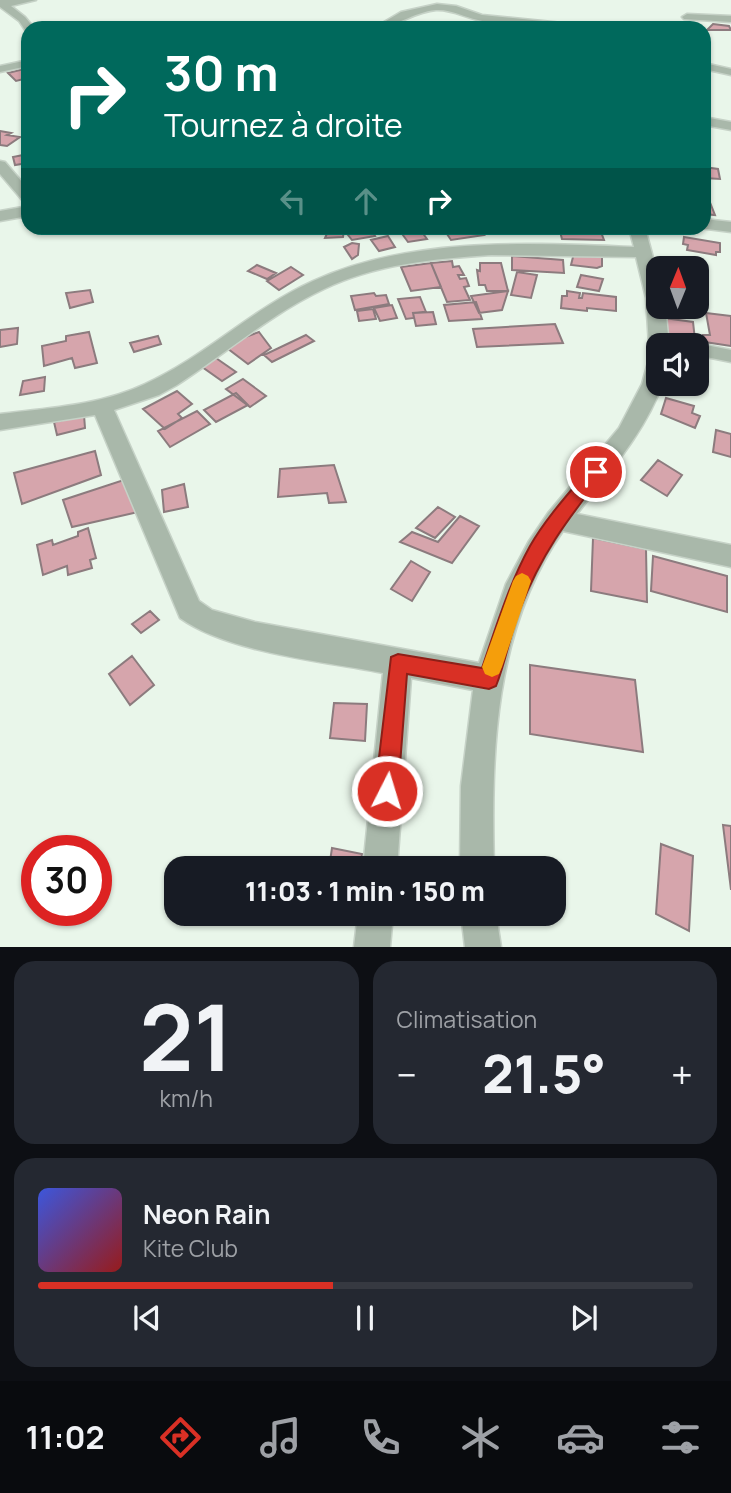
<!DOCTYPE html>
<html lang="fr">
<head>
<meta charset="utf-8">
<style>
  body { margin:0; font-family:Manrope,sans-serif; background:#242831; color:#f1f3f6; height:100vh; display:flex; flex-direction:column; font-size:26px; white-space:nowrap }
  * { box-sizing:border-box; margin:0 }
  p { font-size:23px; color:#9ea1a6 }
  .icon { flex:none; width:38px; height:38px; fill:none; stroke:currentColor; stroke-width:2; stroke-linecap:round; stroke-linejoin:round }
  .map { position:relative; height:947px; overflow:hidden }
  .side { display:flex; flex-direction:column; gap:14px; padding:14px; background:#0d0f14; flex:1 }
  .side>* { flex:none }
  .guide { position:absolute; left:21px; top:21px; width:690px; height:214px; border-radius:21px; box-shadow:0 2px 5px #0004; background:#00695c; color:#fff; overflow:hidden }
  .needle { width:46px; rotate:1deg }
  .tools { position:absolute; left:646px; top:256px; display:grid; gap:14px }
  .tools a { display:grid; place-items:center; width:63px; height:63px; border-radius:14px; background:#171b24; box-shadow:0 2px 5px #0004; font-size:35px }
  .speed { position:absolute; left:21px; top:835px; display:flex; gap:14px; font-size:35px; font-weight:700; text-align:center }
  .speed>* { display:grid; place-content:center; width:91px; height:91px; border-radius:50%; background:#171b24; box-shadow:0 2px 5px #0004; line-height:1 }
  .speed .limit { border:10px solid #d22; background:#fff; color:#111 }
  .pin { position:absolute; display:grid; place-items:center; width:60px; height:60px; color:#fff; margin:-30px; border:4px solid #fff; border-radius:50%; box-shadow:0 2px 7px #0007 }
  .me { position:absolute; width:77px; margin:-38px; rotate:5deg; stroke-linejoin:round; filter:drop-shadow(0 0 5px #0008) }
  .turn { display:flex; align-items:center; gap:24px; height:147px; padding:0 28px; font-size:32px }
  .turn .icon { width:91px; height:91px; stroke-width:2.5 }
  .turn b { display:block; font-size:49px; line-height:60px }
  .lanes { display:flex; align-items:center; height:66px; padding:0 28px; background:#0003; justify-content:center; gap:35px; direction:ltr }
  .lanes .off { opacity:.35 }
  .big { font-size:52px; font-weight:800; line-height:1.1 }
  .side .card { flex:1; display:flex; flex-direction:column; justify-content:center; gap:10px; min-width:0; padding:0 24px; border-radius:21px; background:#242831 }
  .side .dial { align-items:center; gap:0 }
  .dial b { font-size:91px; line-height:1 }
  .song { display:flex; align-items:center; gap:21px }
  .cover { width:84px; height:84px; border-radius:10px; background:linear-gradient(135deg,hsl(230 70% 55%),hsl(0 70% 35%)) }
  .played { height:7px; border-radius:4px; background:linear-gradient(90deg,#d93025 45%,#363941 45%) }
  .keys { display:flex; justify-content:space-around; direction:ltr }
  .heat { display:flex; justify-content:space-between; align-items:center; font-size:38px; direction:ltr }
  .side .tiles { flex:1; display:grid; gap:14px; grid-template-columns:1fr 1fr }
  .card:last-child { grid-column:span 2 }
  .trip { position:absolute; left:164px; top:856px; width:402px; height:70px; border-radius:21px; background:#171b24; box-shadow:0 2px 5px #0004; font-weight:800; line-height:70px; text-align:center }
  .menu { display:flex; height:112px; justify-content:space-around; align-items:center; background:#090b0e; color:#9ea1a6 }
  .menu .icon { width:49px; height:49px }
  .menu .current { color:#d93025 }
  .menu b { font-size:32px; color:#f1f3f6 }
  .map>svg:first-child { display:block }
  .building { fill:#d6a5ac; stroke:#8c7b7e; stroke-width:2 }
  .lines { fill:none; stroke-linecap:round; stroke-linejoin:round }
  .minor-casing { stroke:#c6d2c7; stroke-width:3 }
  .minor { fill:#a9b8aa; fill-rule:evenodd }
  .route { fill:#d93025; stroke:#8d1f18; stroke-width:2 }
  .slow { fill:#f59e0b }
</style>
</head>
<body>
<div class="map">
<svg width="731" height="947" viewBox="0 0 731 947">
  <rect width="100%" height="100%" fill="#e9f6ea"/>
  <path class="building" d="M713 24 729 26 731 30H707Z
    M28 68V78L16 81 8 73Z
    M0 131 11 133 7 135 20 137 7 146 0 145Z
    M28 154V163L15 165 13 157Z
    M704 167 718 169 720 179 704 178Z
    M704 200H709L715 215 704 214Z
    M356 228H370L375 236 352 240 344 230Z
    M419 228 427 239 408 242 400 231Z
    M443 228H478L484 235 451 240Z
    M559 228H603L605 232H601L604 240 562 239Z
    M329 229 344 230 343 237 325 238Z
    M388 236 395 247 379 251 371 240Z
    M684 237 720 243V252H716V255L687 250 688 245 683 244Z
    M352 243 359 244 358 255 352 259 344 247Z
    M574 253 602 254V266L597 268 571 265Z
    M512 256 563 260 564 273 512 270Z
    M452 261 453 267 459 266 464 275H458L460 279 466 278 469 286 464 287 470 300 447 302 431 263Z
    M431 263 441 287 411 291 401 267Z
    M480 263H501L508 291H487L485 285H479L477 270 480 271Z
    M257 265 276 273 267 279 248 271Z
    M291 267 303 275 279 290 267 281Z
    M517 272 537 275 531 298 511 295Z
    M581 275 603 279 599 291 577 287Z
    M90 290 93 302 70 308 66 293Z
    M508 291 502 310 479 313 471 296Z
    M567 291 580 293 579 298H582L583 293 616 297V311L587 308V311L561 308 562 296H567Z
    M374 293 376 296 386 295 389 304 355 310 351 296Z
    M420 297 426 312 413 313 414 318 406 319 398 299Z
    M476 302 482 319 449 321 444 305Z
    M392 305 397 318 380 321 374 308Z
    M373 309 376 319 359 321 357 311Z
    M433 312 436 324 416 326 413 313Z
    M706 313 731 316V346L705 342 703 335H710Z
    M664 318 693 322 695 340 664 334Z
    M555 324 563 343 477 347 473 329Z
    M18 328 17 344 0 347V330Z
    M89 332 97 363 75 368 72 358 44 366 42 346 66 341V336Z
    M259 332 271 348 248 364 223 345Z
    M306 335 314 341 272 362 264 355Z
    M158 336 161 344 134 352 130 343Z
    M213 356 236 372 222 381 198 364Z
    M45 377 44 391 20 395 23 381Z
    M243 379 266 396 250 407 226 389Z
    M177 391 192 404 178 414 182 418 165 429 143 409Z
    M236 393 248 405 216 422 204 410Z
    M666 398 694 406 692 413 700 416 695 428 661 414Z
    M197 411 210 424 170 447 158 431Z
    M84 415 85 428 57 435 54 422Z
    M716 430 731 434V457L713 452Z
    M95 451 101 475 22 504 14 473Z
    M658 460 682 475 667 496 641 480Z
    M334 465 346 502 329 503 327 493 278 497 280 469Z
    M142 474 147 510 72 527 63 500Z
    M184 484 188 507 164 512 162 490Z
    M438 507 455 517 435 538 416 528Z
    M460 516 479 526 452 563 400 542 412 532 438 542Z
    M88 528 96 558 90 560 92 568 68 575 67 566 43 575 37 545 52 540 53 545 78 536V532Z
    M593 538 646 549 647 602 591 591Z
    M653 556 727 576V612L651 591Z
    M411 561 430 572 412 601 391 589Z
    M150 611 159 620 141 633 132 624Z
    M132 656 154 685 130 705 109 674Z
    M530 665 635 680 643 752 530 734Z
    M334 703 367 704 365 741 330 738Z
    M723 825 731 826V890Z
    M661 844 693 856 689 931 656 914Z
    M332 848 362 854 360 868H329Z"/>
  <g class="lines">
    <defs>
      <path id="minor" d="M0 0H36L11 6 25 17 34 28 25 30 19 21 0 7Z
        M437 4 456 6 482 15 582 25 587 28C552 28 512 29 478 20 464 17 451 9 436 10 413 12 395 28 374 28L401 12Z
        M687 14 731 16V22L684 19 682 17Z
        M28 60V66L0 72V66Z
        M704 63 731 69V75L704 69Z
        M704 117 731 122V130L704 125Z
        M0 161 5 162 28 189V202L23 201 0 174Z
        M28 206V216L0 221V211Z
        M704 219 731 222V232L699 228H704Z
        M629 228H645L658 276V306H665L669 345H658V383H663C644 434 609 472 577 514L731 545V567L563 531C494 629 491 752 494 868H460L461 786 473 690 411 678 397 868H363L383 673C323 661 229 653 180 618L95 415 0 430V414C49 408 101 405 145 384 205 357 253 308 313 281 412 236 528 243 634 247ZM491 255 636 257 646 298 649 345 657 351 651 352 642 384 619 428 548 513 529 541 506 584 479 663 255 622 212 610 199 601 114 410 159 395 177 385C226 353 271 314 324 289 376 264 434 259 491 255Z
        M696 343 731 350V362L696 355V345H689Z
        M358 914H393L390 947H354Z
        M461 914H496L501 947H465Z"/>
    </defs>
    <use href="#minor" class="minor-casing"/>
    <use href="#minor" class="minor"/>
  </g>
  <path class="route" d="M596 466 601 468 604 472 601 477C566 521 541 555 520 609 510 634 506 661 496 686L489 689 407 674 398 791 394 799 387 802 379 799 375 791 391 657 398 654 482 668C496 627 509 584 530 546 546 518 569 493 590 468Z"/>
  <path class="slow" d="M522 573 528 576 531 581 502 667 499 674 492 677 485 674 482 667 513 581 516 576Z"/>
</svg>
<div class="tools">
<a><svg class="needle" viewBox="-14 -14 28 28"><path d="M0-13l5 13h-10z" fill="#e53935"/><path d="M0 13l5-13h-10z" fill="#9ea1a6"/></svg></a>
<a><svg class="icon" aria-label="sound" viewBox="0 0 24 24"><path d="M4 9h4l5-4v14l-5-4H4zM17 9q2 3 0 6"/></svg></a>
</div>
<div class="speed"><div class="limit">30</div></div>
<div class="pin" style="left:596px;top:472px;background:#d93025"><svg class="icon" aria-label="arrive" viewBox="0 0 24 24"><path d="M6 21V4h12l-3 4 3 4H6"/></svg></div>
<svg class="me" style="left:387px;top:791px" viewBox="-20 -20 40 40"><circle r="17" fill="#d93025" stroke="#fff" stroke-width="3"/><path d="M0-11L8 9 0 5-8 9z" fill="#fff"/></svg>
<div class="trip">11:03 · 1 min · 150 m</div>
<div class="guide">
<div class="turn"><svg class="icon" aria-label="right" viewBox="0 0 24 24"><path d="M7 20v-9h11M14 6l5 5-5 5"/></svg><div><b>30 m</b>Tournez à droite</div></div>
<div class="lanes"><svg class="icon off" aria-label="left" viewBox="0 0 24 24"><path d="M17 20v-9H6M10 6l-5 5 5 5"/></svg><svg class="icon off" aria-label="ahead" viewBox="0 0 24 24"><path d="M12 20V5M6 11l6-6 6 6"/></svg><svg class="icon" aria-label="right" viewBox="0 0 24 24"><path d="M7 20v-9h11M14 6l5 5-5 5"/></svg></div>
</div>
</div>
<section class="side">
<div class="tiles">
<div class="card dial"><b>21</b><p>km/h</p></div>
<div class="card"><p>Climatisation</p>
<div class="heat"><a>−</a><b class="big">21.5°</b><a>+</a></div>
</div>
<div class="card">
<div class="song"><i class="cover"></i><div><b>Neon Rain</b><p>Kite Club</p></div></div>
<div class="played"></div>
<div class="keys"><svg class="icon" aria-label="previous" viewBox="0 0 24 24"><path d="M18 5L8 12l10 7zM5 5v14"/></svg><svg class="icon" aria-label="pause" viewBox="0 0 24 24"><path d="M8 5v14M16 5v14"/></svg><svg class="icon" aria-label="next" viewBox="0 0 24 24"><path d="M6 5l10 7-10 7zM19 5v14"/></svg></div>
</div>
</div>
</section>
<nav class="menu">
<b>11:02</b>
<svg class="icon current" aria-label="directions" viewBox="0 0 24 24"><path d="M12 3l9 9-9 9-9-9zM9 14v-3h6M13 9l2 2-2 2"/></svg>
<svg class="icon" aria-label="music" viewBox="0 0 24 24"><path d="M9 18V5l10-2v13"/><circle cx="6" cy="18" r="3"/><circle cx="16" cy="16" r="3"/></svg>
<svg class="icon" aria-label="phone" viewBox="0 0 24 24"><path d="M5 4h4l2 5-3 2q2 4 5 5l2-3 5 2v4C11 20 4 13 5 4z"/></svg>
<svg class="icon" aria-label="climate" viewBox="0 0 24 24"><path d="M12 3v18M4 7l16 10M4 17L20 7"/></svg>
<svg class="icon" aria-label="car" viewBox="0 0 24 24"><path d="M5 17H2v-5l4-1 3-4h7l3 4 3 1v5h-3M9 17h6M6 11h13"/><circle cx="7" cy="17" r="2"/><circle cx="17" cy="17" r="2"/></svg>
<svg class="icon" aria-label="filters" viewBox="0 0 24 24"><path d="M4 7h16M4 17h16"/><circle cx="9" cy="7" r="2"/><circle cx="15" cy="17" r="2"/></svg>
</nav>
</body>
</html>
